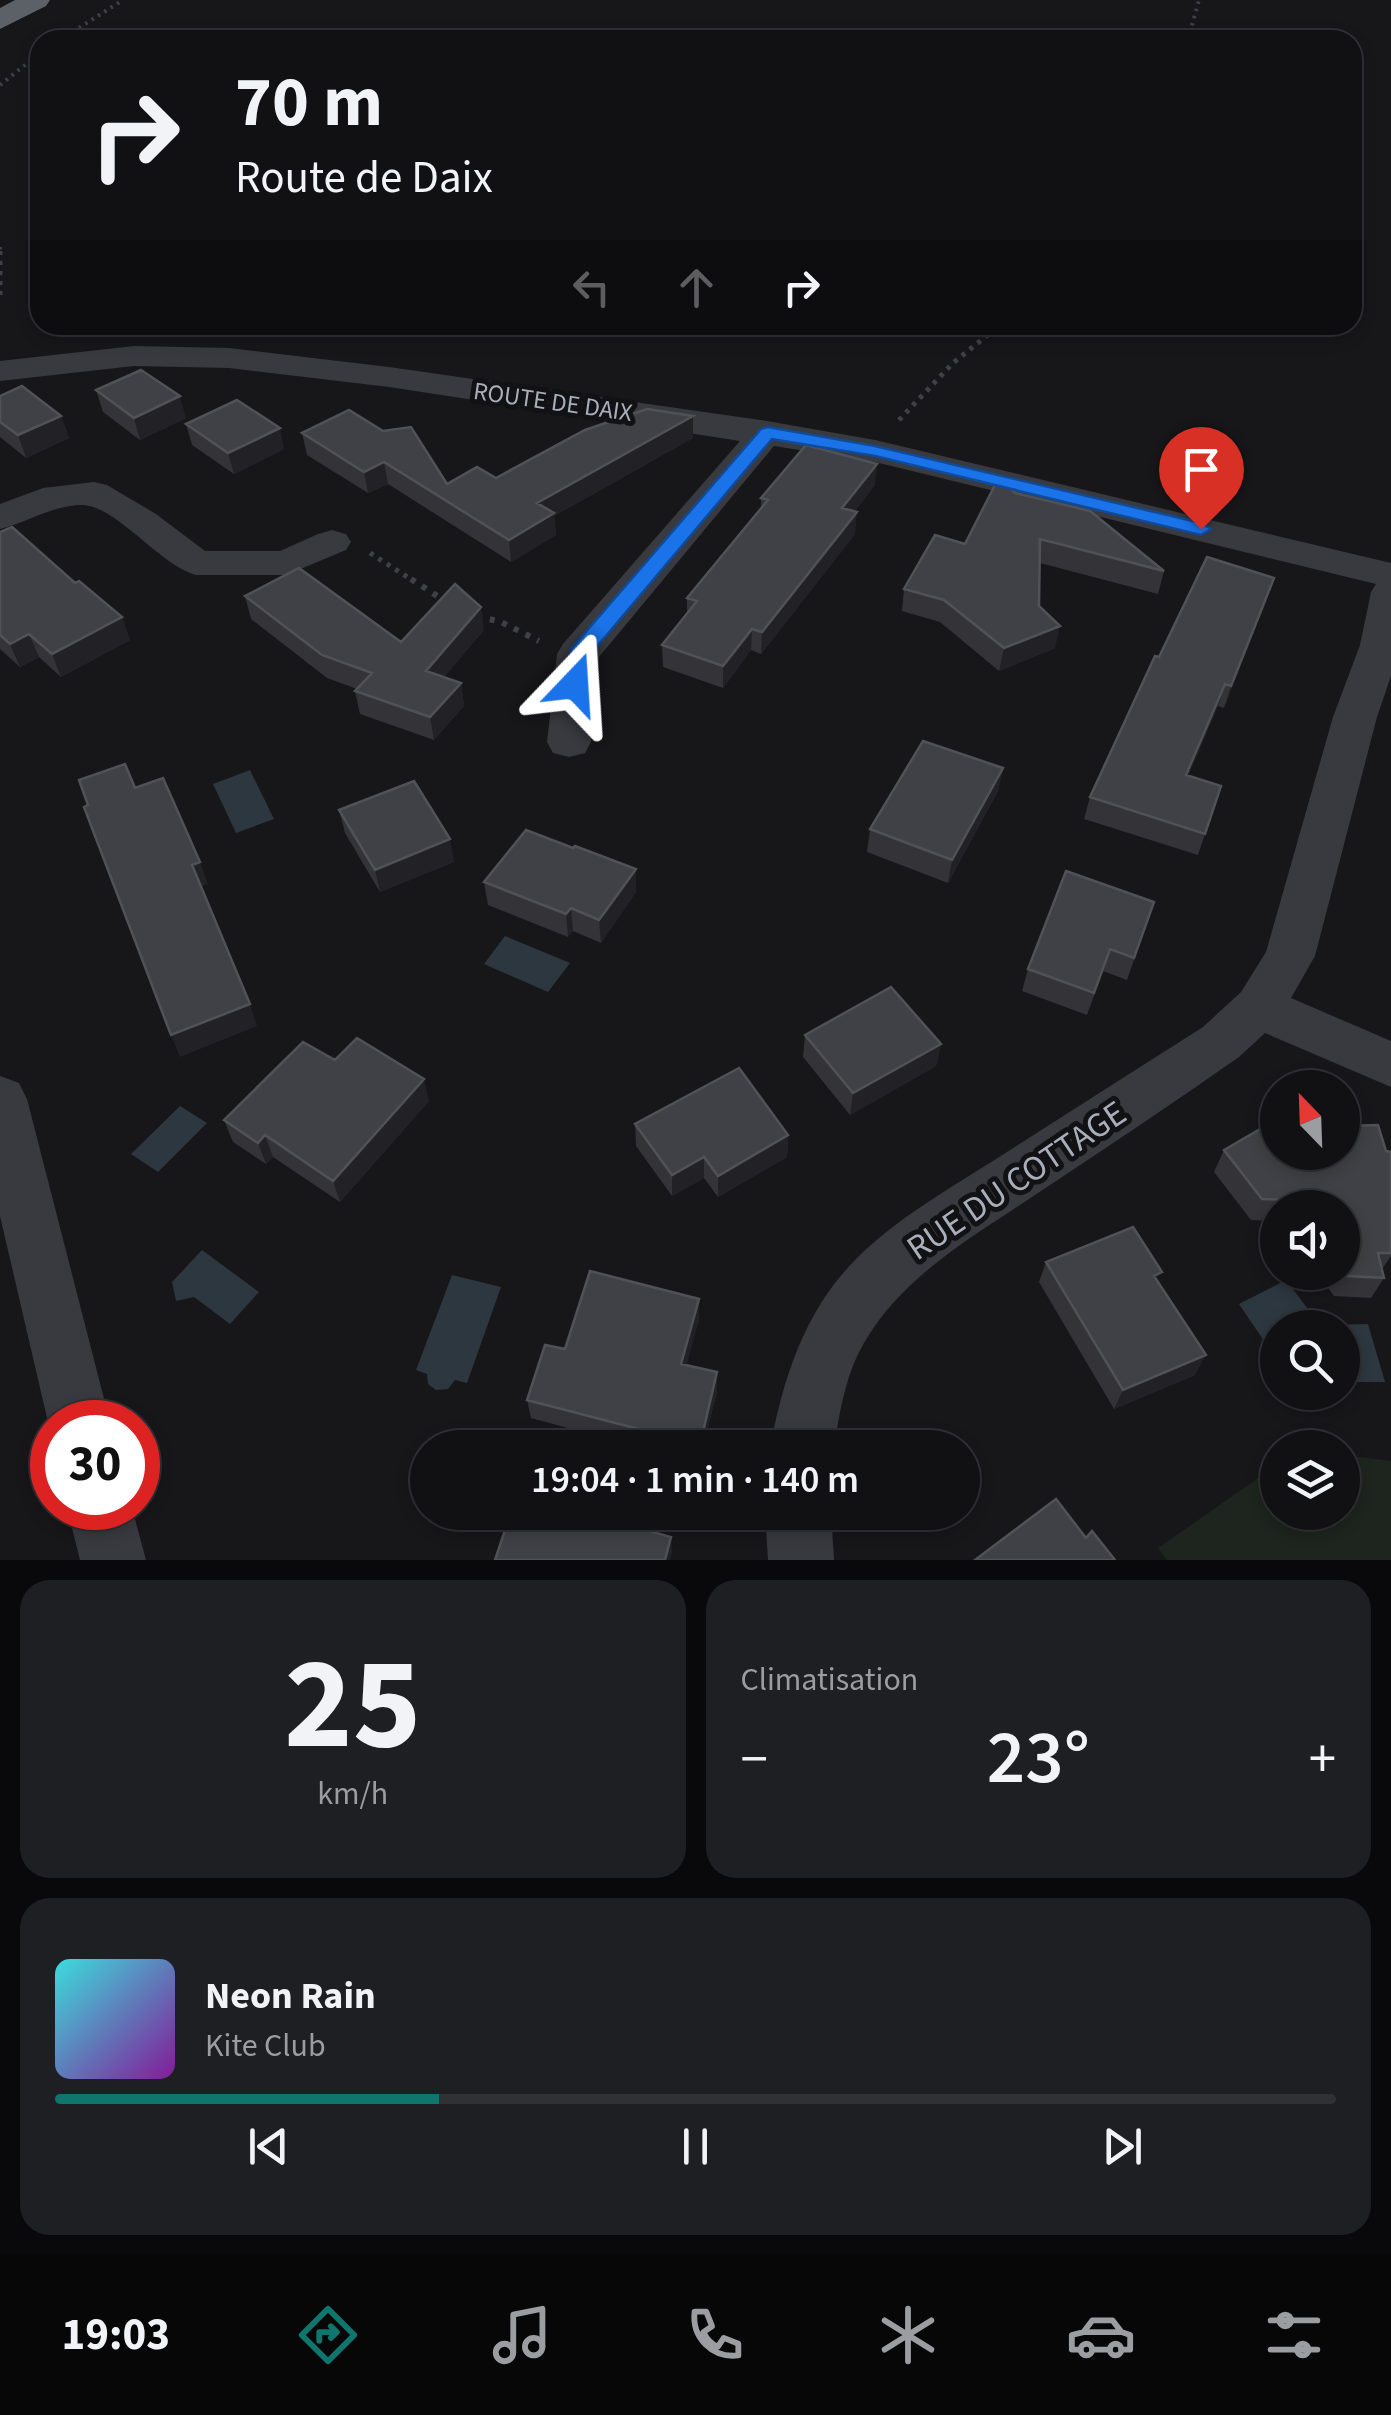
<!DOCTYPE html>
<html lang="fr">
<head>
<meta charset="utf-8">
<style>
  body { margin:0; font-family:"Source Sans 3",sans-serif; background:#1e1f22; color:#f1f3f6; height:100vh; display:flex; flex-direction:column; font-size:38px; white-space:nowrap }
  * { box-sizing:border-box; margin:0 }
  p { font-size:32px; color:#9c9da0 }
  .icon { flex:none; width:55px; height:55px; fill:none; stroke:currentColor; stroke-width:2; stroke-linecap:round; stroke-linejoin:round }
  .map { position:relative; height:1560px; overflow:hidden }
  .drawer { display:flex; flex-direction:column; gap:20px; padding:20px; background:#09090b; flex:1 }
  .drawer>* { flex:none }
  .guide { position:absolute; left:30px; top:30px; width:1332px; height:305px; border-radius:30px; box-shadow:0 5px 15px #0003,0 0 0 2px #303134; background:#111114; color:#f1f3f6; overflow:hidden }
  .needle { width:65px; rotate:337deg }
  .fabs { position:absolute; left:1260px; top:1070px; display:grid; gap:20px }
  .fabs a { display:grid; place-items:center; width:100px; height:100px; border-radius:50%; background:#111114; box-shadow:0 5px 15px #0003,0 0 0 2px #303134; font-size:50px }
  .speed { position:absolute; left:30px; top:1400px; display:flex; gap:20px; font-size:50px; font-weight:700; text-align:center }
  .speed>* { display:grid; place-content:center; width:130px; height:130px; border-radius:50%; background:#111114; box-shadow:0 5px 15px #0003,0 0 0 2px #303134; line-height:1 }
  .speed .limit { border:15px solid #d22; background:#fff; color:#111 }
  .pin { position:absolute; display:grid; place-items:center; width:85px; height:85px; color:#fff; margin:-102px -42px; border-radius:50% 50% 50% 0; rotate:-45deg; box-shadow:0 0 10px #0007 }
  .pin .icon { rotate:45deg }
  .me { position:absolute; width:110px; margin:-55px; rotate:20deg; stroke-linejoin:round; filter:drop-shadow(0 0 8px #0008) }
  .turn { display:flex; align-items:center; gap:35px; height:210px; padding:0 40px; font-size:45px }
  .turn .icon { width:130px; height:130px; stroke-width:2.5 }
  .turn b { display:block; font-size:70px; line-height:85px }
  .lanes { display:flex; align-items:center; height:95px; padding:0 40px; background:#0003; justify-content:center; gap:50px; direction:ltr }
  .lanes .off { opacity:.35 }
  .big { font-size:75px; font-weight:600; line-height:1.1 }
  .drawer .tile { flex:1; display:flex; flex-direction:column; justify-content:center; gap:15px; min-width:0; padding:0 35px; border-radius:30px; background:#1e1f22 }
  .drawer .dial { align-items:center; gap:0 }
  .dial b { font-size:130px; line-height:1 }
  .song { display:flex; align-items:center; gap:30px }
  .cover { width:120px; height:120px; border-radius:15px; background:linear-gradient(135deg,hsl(180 70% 55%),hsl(290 70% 35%)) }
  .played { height:10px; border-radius:5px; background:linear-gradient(90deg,#0f766e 30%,#303134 30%) }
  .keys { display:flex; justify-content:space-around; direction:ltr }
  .heat { display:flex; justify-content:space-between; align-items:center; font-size:55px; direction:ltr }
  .drawer .tiles { flex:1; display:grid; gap:20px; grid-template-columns:1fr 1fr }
  .tile:last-child { grid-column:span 2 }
  .trip { position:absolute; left:410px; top:1430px; width:570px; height:100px; border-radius:50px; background:#111114; box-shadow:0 5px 15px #0003,0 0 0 2px #303134; font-weight:600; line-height:100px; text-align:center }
  .tab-bar { display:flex; height:160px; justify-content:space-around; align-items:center; background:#070708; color:#9c9da0 }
  .tab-bar .icon { width:70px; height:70px }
  .tab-bar .on { color:#0f766e }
  .tab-bar b { font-size:45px; color:#f1f3f6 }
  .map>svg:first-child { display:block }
  .green { fill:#1d251e }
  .water { fill:#2c373f }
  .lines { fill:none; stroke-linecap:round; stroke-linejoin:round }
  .path-far2 { stroke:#3e4146; stroke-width:4; stroke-dasharray:2.5 5; stroke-linecap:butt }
  .path-far1 { stroke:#3e4146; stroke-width:5; stroke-dasharray:4 6; stroke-linecap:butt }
  .path { stroke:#3e4146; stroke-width:6; stroke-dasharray:5 8; stroke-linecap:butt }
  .minor { fill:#383a3f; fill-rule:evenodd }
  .trunk { fill:#5c6067; fill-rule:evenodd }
  .wall { fill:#333338 }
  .shaded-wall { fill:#222226 }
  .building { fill:#404146; stroke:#505258; stroke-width:2.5 }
  .route { fill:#1a73e8; stroke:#114b97; stroke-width:2.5 }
  .labels { text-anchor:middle; stroke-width:10; stroke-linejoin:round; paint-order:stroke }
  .far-street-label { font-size:25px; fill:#a9afba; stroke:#121215 }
  .near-street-label { font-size:35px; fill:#a9afba; stroke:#121215 }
</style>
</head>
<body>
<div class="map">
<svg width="1391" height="1560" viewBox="0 0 1391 1560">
  <rect width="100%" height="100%" fill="#17171a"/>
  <path class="green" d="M1343 1455 1391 1461V1560H1167L1158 1548 1277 1465 1278 1512H1342Z"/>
  <path class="water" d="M250 770 274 819 236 833 213 784Z
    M505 936 570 963 548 992 484 964Z
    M180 1106 207 1123 158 1172 131 1154Z
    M202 1250 259 1292 230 1324 194 1297 176 1301 172 1282Z
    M452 1275 501 1287 467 1383 455 1380 448 1389 436 1390 428 1384 427 1374 416 1370Z
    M1286 1280 1320 1325 1368 1324 1385 1382H1343L1342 1328H1278L1277 1360 1239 1304Z"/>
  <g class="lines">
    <path class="path-far2" d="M60 40 123 0
      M1188 40 1199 0
      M0 85 40 53
      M0 247V254"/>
    <path class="path-far1" d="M0 251V301
      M899 420 953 363 1000 325
      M370 553 415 582"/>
    <path class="path" d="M411 579 448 603
      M477 617 499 621 539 641"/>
    <path class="minor" d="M134 346 229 348 389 367 767 421 875 440 1391 563V676L1377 717 1315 956 1291 998 1391 1041V1087L1265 1033 1239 1057C1172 1104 1104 1149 1035 1195 975 1235 906 1274 867 1338 846 1371 840 1410 834 1448H770C780 1395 795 1342 825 1297 866 1235 935 1198 996 1159 1065 1115 1134 1071 1203 1027L1241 992 1266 952 1333 717 1360 645 1371 592 1376 584 875 462 774 446 599 657 591 742 585 753 569 757 553 753 547 742 557 654 563 644 740 441 389 387 229 368 134 366 0 381V361Z
      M94 482 107 485 156 514 205 551H280L318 534 332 530 346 534 351 542 346 550 286 575H196C161 566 116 506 83 505 52 505 29 522 0 529V504L43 488Z
      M0 1076 19 1083 27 1099 110 1422H52V1434L48 1422 0 1216Z
      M67 1508H132L146 1560H80Z
      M765 1512H831L834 1560H768Z"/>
    <path class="trunk" d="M15 0H50L46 6 0 29V8Z"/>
  </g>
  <path class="wall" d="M96 390 186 418 140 440 103 412Z
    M0 396 61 416 69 438 26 458 0 437Z
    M693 416V438L554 516 556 535 511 562 388 484 368 493 307 455 302 433 447 484 496 478Z
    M186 424 284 449 234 474 192 445Z
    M875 485 854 512 855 534 761 654 751 650 723 688 663 667 662 645 687 614V598L761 509V498Z
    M1015 493 1164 571 1158 594 1040 563 1039 606 1055 648 999 671 940 622 902 611 904 589 965 544Z
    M0 532 122 617 130 640 61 677 39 657 20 667 0 649Z
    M1274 578 1224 708 1218 706 1188 775 1221 786 1198 855 1084 819 1090 797 1159 657Z
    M245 596 401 642 484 630 444 677 461 683 464 706 434 740 360 714 355 691 357 689 327 678 251 619Z
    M1003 768 998 791 948 883 867 852 870 829Z
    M339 810 454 862 380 892 345 833Z
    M573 848 636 869V892L601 943 573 931 568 937 488 905 484 882Z
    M1154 902 1127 980 1103 971 1087 1015 1022 991 1028 969Z
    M805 1035 941 1044 936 1066 850 1115 803 1057Z
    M335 1060 429 1101 340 1202 273 1157 266 1164 233 1142 224 1120Z
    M635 1124 788 1135 787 1157 718 1197 704 1178 672 1196 636 1146Z
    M1224 1150 1391 1152V1256L1382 1269 1384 1278 1371 1298 1334 1296 1317 1272H1342V1208H1278V1221L1251 1220 1214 1172Z
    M1046 1262 1158 1282 1195 1375 1114 1409 1039 1282Z
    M699 1319 686 1365 717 1391 703 1448H641L531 1418 527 1400 565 1349Z"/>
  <path class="shaded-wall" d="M180 396 186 418 140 440 134 418Z
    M61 416 69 438 26 458 18 435Z
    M693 416V438L554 516 556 535 511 562 509 540 537 503Z
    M280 428 284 449 234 474 228 453Z
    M384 462 388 484 368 493 364 472Z
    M877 464 875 485 841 530 842 508Z
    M857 512 855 534 761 654 762 632Z
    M1274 578 1267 599 1224 708 1231 686Z
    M481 607 484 630 430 694 426 671Z
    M122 617 130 640 61 677 52 654Z
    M1060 626 1055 648 999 671 1004 648Z
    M752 629 751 650 723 688V666Z
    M29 634 39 657 20 667 10 644Z
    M461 683 464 706 434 740 430 717Z
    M1225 684 1218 706 1180 796 1186 775Z
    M1003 768 998 791 948 883 952 860Z
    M450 839 454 862 380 892 375 870Z
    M200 862 208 884 200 887 192 865Z
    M636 869V892L601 943 599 920Z
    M571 908 573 931 568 937 566 914Z
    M250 1004 257 1026 180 1057 171 1035Z
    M941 1044 936 1066 850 1115 853 1093Z
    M424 1079 429 1101 340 1202 333 1181Z
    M265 1135 273 1157 266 1164 258 1143Z
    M788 1135 787 1157 718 1197V1176Z
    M704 1157V1178L672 1196V1175Z
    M699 1299V1319L682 1383 681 1364Z
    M1206 1355 1195 1375 1114 1409 1123 1390Z
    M717 1372V1391L703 1448H700Z
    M671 1537 672 1553 670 1560H665Z"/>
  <path class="building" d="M141 370 180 396 134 418 96 390Z
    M22 386 61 416 18 435 0 422V396Z
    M237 400 280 428 228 453 186 424Z
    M647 409 693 416 537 503 554 513 509 540 384 462 364 472 302 433 349 410 383 431 411 427 447 484 477 467 496 478 585 430Z
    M806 445 877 464 842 508 857 512 762 632 752 629 723 666 662 645 697 601 687 598 768 500 761 498Z
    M999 477 1015 493 1090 511 1164 571 1040 539 1039 606 1060 626 1004 648 944 600 904 589 935 535 965 544Z
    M12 527 75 583 79 581 122 617 52 654 29 634 10 644 0 635V532Z
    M1207 557 1274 578 1231 686 1225 684 1186 775 1221 786 1205 834 1090 797 1155 656 1159 657Z
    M299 568 401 642 455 584 481 607 426 671 461 683 430 717 355 691 372 673 322 655 245 596Z
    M923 741 1003 768 952 860 870 829Z
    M125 764 135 788 163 778 200 862 192 865 250 1004 171 1035 84 807 88 805 79 780Z
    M414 781 450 839 375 870 339 810Z
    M526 830 573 848 575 846 636 869 599 920 571 908 566 914 484 882Z
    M1066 871 1154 902 1134 958 1110 949 1094 993 1028 969Z
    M891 987 941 1044 853 1093 805 1035Z
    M357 1038 424 1079 333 1181 265 1135 258 1143 224 1120 303 1042 335 1060Z
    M739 1068 788 1135 718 1176 704 1157 672 1175 635 1124Z
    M1378 1125 1386 1151 1391 1152V1253H1378L1384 1278 1347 1276 1342 1269V1208H1296L1291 1200 1262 1199 1224 1150 1262 1128H1278V1152H1342V1126Z
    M1133 1227 1162 1272 1154 1276 1206 1355 1123 1390 1046 1262Z
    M590 1271 699 1299 681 1364 717 1372 700 1445 527 1400 545 1345 565 1349Z
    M1056 1499 1086 1538 1092 1531 1115 1560H975Z
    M511 1512H582L671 1537 665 1560H495Z"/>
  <path class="route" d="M768 427 875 446 1201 523 1211 529 1201 535 875 456 772 439 589 656 583 689H567L564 684 571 649 761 429Z"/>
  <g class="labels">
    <g class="far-street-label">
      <text transform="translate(553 401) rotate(8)" y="9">ROUTE DE DAIX</text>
    </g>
    <g class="near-street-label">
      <text transform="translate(1016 1180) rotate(-34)" y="12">RUE DU COTTAGE</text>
    </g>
  </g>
</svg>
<div class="fabs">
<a><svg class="needle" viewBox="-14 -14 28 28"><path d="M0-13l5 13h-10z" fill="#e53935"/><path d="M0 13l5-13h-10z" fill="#9c9da0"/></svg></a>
<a><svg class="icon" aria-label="sound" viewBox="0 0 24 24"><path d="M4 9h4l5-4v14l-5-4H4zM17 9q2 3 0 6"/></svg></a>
<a><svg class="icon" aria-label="search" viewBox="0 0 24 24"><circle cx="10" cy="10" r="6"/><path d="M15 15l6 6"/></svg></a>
<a><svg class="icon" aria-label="layers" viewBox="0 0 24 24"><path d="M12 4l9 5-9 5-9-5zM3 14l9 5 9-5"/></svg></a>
</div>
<div class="speed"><div class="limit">30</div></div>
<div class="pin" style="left:1201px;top:529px;background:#d93025"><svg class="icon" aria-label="arrive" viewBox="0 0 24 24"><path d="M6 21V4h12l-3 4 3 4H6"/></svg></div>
<svg class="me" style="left:575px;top:684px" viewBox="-20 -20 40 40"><path d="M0-17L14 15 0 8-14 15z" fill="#1a73e8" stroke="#fff" stroke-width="4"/></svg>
<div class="trip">19:04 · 1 min · 140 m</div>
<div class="guide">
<div class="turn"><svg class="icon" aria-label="right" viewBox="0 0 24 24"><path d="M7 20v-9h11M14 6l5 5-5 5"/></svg><div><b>70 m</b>Route de Daix</div></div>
<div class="lanes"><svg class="icon off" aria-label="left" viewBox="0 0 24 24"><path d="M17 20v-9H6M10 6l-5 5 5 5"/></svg><svg class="icon off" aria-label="ahead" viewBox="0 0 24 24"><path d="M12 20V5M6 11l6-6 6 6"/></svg><svg class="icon" aria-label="right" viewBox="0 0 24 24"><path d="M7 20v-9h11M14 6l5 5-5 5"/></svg></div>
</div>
</div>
<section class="drawer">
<div class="tiles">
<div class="tile dial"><b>25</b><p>km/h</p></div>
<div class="tile"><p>Climatisation</p>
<div class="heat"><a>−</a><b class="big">23°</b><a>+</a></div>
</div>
<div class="tile">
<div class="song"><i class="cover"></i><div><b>Neon Rain</b><p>Kite Club</p></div></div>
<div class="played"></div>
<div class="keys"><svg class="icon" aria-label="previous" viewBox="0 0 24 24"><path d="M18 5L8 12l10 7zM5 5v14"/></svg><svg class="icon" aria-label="pause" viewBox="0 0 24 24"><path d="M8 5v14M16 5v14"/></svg><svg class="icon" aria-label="next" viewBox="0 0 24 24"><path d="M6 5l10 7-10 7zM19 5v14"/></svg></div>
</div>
</div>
</section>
<nav class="tab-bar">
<b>19:03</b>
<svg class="icon on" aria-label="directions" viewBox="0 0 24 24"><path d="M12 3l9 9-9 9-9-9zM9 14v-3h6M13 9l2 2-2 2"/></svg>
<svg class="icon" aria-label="music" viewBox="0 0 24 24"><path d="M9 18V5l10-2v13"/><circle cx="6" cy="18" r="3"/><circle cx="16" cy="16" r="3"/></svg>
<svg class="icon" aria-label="phone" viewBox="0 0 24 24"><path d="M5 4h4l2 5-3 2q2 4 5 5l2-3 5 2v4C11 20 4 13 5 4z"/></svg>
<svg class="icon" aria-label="climate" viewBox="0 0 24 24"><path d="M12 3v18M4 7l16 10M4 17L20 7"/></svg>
<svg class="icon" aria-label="car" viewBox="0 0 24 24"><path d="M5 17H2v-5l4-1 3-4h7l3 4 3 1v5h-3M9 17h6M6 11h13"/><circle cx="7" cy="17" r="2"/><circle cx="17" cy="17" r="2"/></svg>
<svg class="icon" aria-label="filters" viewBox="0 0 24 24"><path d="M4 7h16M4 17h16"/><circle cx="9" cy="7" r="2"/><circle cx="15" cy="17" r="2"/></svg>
</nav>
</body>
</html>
